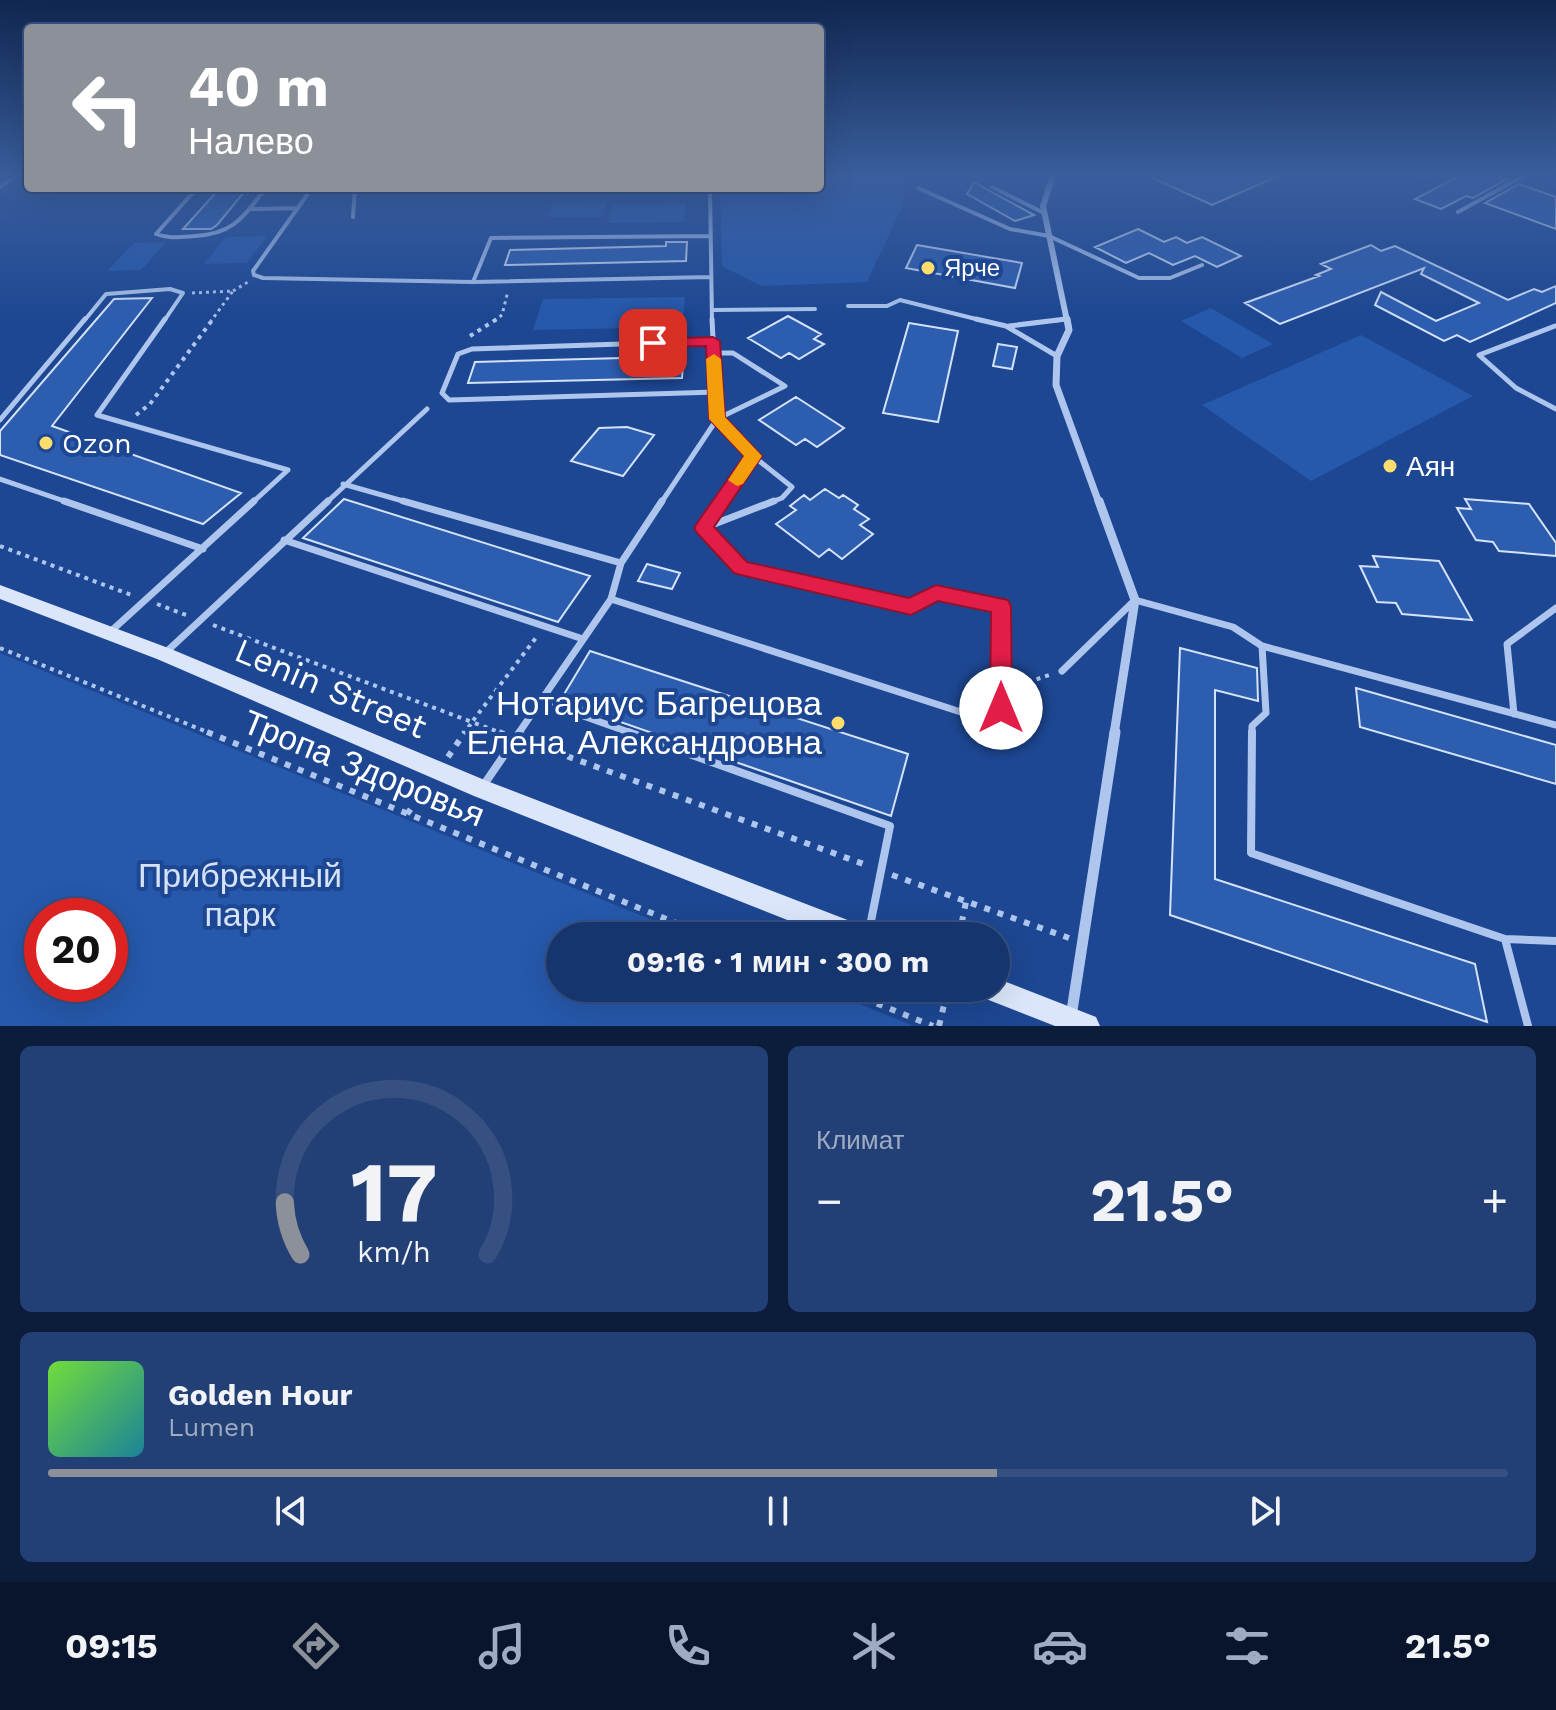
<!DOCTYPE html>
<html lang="ru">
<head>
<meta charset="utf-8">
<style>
  body { margin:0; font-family:"Work Sans",sans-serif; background:#234076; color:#f1f3f6; height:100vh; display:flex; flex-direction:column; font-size:30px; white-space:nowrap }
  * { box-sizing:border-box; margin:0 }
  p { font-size:26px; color:#9eabc2 }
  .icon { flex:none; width:44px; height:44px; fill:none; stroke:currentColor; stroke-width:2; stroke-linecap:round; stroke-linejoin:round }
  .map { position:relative; height:1026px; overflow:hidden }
  .details { display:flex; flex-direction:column; gap:20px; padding:20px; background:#0c1d3c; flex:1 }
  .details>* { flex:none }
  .guide { position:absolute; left:24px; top:24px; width:800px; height:168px; border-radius:8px; box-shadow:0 8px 32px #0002,0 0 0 2px #355081; background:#8c9099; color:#fff; overflow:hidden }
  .speed { position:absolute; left:24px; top:898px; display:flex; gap:16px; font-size:40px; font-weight:700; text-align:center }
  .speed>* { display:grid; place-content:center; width:104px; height:104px; border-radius:50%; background:#16356e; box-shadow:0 8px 32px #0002,0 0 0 2px #355081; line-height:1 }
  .speed .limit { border:12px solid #d22; background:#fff; color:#111 }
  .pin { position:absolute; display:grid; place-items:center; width:68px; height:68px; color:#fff; margin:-34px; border-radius:16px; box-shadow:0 4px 12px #0006 }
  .me { position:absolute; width:88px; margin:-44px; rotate:0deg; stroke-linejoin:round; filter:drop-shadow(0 0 6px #0008) }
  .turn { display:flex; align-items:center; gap:28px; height:168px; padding:0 32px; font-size:36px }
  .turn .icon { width:104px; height:104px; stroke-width:2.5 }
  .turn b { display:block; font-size:56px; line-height:68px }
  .big { font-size:60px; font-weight:700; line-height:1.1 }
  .details .card { flex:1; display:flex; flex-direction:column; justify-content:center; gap:12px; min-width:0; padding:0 28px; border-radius:12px; background:#234076 }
  .details .dial { align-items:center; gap:0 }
  .dial svg { height:208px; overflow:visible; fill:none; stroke:#355081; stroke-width:7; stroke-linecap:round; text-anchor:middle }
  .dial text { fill:#f1f3f6; stroke:none }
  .song { display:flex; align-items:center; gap:24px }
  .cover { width:96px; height:96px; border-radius:12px; background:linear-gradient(135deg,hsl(100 70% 55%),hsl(190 70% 35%)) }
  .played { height:8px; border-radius:4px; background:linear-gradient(90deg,#8c9099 65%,#355081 65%) }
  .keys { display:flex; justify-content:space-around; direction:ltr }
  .heat { display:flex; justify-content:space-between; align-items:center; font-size:44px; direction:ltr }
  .details .tiles { flex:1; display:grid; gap:20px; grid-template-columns:1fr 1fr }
  .card:last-child { grid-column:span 2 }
  .trip { position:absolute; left:546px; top:922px; width:464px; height:80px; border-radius:40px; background:#16356e; box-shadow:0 8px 32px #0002,0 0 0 2px #355081; font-weight:700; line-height:80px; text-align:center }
  .menu { display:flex; height:128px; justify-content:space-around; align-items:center; background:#09152c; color:#9eabc2 }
  .menu .icon { width:56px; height:56px }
  .menu .selected { color:#8c9099 }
  .menu b { font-size:36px; color:#f1f3f6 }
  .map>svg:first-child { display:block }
  .green { fill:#2658ab; fill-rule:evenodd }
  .building { fill:#2d5daf; stroke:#d4e2fa; stroke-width:2 }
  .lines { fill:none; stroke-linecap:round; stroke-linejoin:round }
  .path-far2 { stroke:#aec6ee; stroke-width:3; stroke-dasharray:3 4; stroke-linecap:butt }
  .path-far1 { stroke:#aec6ee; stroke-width:4; stroke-dasharray:4 5; stroke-linecap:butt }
  .path { stroke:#aec6ee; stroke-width:6; stroke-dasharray:6 8; stroke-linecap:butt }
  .lane-far3 { stroke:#aec6ee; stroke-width:4 }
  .lane-far2 { stroke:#aec6ee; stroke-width:5 }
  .lane-far1 { stroke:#aec6ee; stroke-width:7 }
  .lane { stroke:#aec6ee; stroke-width:8 }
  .street-far3 { stroke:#aec6ee; stroke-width:6 }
  .street-far2 { stroke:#aec6ee; stroke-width:7 }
  .street-far1 { stroke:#aec6ee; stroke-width:9 }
  .street { stroke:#aec6ee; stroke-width:11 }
  .secondary { fill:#dbe6fa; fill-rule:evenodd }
  .route { fill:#e11d48; stroke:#92132f; stroke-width:2 }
  .slow { fill:#f59e0b }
  .poi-dot { fill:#fdde6d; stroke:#1d4792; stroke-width:3 }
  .labels { text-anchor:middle; stroke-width:8; stroke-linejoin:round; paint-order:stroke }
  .far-poi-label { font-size:24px; fill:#fff; stroke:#1d4792; text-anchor:start }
  .poi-label { font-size:28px; fill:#fff; stroke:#1d4792; text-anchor:start }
  .near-street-label { font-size:34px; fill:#fff; stroke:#1d4792 }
  .near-poi-label { font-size:34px; fill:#fff; stroke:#1d4792; text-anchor:end }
  .near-park-label { font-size:34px; fill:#d4e2fa; stroke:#1d4792 }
</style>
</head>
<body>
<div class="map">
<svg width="1556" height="1026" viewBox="0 0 1556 1026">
  <rect width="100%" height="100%" fill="#1d4792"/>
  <path class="green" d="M820 175H907L901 209 867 282 761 286 722 266 720 188H820Z
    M607 201 603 217H548L553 202Z
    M686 203 684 222 608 223 612 204Z
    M267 236 247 263 204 264 226 237Z
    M166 242 141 270 107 271 134 243Z
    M685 297 682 327 533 330 543 299Z
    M1211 308 1273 344 1242 358 1181 321Z
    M1361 335 1473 396 1311 481 1202 405Z
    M0 653 691 936H560V988H820L914 1026H0ZM42 916H110V984H42Z"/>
  <path class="building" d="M1146 175H1281L1212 205Z
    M1461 175H1495L1507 179 1473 198 1466 196 1441 209 1415 199Z
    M974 182 990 191 1034 215 1015 221 967 194Z
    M1519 184 1556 197V229L1485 203Z
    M220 188H245L243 191H245L217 225 211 229H183Z
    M1138 229 1164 242 1176 237 1187 243 1202 237 1241 256 1217 267 1195 256 1173 265 1149 253 1126 263 1095 247Z
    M666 242H687L686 261 505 265 510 250 666 246Z
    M917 245 1022 263 1015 288 906 268Z
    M1371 245 1381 251 1395 246 1508 300 1534 289 1542 292 1556 286V303L1470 342 1457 335 1444 341 1375 305 1381 292 1436 321 1479 303 1421 274 1424 268 1280 324 1245 303 1319 276 1316 275 1331 269 1321 264Z
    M152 298 52 426 241 493 203 524 0 455V431L114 299Z
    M788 316 821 334 814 339 824 344 799 359 789 353 781 358 748 338Z
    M909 323 958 331 938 422 883 413Z
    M998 344 1017 347 1012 369 993 366Z
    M684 352 682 378 468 383 475 362 661 357V353Z
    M796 397 844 428 817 447 805 439 796 445 759 420Z
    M627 427 654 435 623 476 571 461 599 428Z
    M825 489 839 498 843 495 858 505 854 509 869 519 860 525 873 534 842 559 829 549 819 557 776 524 796 510 790 506 804 495 810 500Z
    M344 499 590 576 558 622 303 538Z
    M1465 499 1529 504 1556 543V556L1499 551 1493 542 1476 540 1457 508 1471 509Z
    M1373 556 1439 561 1472 620 1402 614 1396 603 1377 602 1360 566 1378 567Z
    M647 564 680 573 672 589 638 581Z
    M1180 648 1257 668 1258 701 1215 690V879L1475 964 1487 1022 1170 915Z
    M590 651 908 754 891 816 560 701Z
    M1356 688 1556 745V784L1360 727Z"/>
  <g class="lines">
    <path class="path-far2" d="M233 291 248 282
      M192 293 233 291 211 321
      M494 321 502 315 508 291"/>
    <path class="path-far1" d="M470 336 497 319
      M136 415 150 404 213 319
      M0 546 134 596
      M157 604 186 615
      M213 625 472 722 464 734
      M0 648 212 734
      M1011 688 1052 674
      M504 734 472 722 538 635"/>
    <path class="path" d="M207 732 708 936
      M499 732 504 734
      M528 742 869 866
      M448 757 465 732
      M407 814 429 784
      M892 875 1069 938
      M959 936 966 902
      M838 988 933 1026
      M939 1026 948 988"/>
    <path class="lane-far3" d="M0 187 17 175
      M992 187 1044 213
      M197 188 156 234C169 239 181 237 195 236 234 234 243 217 266 188
      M312 188 253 271 254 275 263 278 473 282
      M506 188H536
      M710 188 712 321
      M918 188 1010 229 1049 236 1139 278H1170L1202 265
      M249 209 298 208
      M1458 212 1525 175
      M353 217 355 188
      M710 236 491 238 473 282 710 277
      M848 306H887L900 300 984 321
      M713 310 815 309
      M84 321 106 294 170 289 183 293 164 321
      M1053 321 1066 319"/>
    <path class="lane-far2" d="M165 319 97 415 288 470 252 503
      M976 319 1006 326 1057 356
      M1009 326 1066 319
      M1555 326 1479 355 1516 388 1556 409
      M713 341 472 349 458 354 442 393 449 400 717 392
      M713 353H733L785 386 717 419 753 456 721 503
      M0 420 85 319
      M753 456 792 487 782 498 769 503
      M0 479 70 503
      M343 484 410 503
      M326 503 427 409
      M661 503 717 419 712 319"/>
    <path class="lane-far1" d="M64 501 203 549
      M403 501 621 563
      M704 528 774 501
      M284 540 583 639
      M611 599 1001 725V606L936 593 911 607 741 568 704 528 722 501
      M109 633 254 501
      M164 654 328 501
      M1062 671 1135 600 1233 627 1262 646 1556 725
      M541 701 634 734
      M1514 714 1507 644 1556 608
      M518 734 611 599 621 563 662 501
      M1252 734V726L1266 713 1262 646"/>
    <path class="lane" d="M628 732 890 826 868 936
      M1252 732 1251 853 1505 939 1556 941
      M483 786 520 732
      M1505 939 1528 1026"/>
    <path class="street-far3" d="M1053 175 1043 206 1067 321
      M1420 175H1427"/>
    <path class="street-far2" d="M1067 319 1069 330 1057 356 1056 385 1099 503"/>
    <path class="street-far1" d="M1099 501 1135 600 1114 734"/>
    <path class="street" d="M1071 1017 1115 732"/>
    <path class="secondary" d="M0 585 171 649 487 781 858 924 866 928 870 936H828L474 796 157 659 0 599Z
      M996 978 1096 1017 1100 1026H1055L981 997 978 988H996Z"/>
  </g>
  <linearGradient id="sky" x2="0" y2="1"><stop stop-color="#102750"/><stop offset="0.55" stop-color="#3a5e9d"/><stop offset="1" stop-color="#3a5e9d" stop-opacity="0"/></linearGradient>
  <rect width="1556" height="319" fill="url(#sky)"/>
  <path class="route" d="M713 337 720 341 725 417 762 456 714 527 747 562 909 598 936 585 1008 600 1011 606 1012 708 1009 715 1001 718 993 715 990 708 991 612 938 601 911 615 741 575 734 573 697 533 694 528 697 523 744 456 709 419 706 346 653 347 645 343 653 339Z"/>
  <path class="slow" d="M714 354 721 359 725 417 762 456 743 484 737 486 728 480 744 456 709 419 706 359Z"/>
  <g class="poi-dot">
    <circle cx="928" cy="268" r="8"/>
    <circle cx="46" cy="443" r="8"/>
    <circle cx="1390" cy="466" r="8"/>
    <circle cx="838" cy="723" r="8"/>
  </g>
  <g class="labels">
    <g class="far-poi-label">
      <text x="944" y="276">Ярче</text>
    </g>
    <g class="poi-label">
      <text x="62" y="453">Ozon</text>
      <text x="1406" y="476">Аян</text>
    </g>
    <g class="near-street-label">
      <text transform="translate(331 688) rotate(23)" y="12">Lenin Street</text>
      <text transform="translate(364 768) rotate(22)" y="12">Тропа Здоровья</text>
    </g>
    <g class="near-poi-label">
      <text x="822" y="715">Нотариус Багрецова<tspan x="822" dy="39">Елена Александровна</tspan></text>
    </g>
    <g class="near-park-label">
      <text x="240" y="887">Прибрежный<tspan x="240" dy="39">парк</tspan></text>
    </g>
  </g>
</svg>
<div class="speed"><div class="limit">20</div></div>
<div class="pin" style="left:653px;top:343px;background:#d93025"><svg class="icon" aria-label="arrive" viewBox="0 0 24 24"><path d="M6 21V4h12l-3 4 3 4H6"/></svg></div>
<svg class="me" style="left:1001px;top:708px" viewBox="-20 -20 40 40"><circle r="19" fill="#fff"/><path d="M0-13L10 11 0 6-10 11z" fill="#e11d48"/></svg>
<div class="trip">09:16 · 1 мин · 300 m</div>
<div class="guide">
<div class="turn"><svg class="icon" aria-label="left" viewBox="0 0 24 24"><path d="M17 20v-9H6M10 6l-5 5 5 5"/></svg><div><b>40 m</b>Налево</div></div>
</div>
</div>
<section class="details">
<div class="tiles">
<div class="card dial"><svg viewBox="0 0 100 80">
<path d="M14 69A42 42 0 1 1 86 69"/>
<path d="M14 69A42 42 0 0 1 8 49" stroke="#8c9099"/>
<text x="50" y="56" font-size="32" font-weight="700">17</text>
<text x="50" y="72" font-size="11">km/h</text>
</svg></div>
<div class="card"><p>Климат</p>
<div class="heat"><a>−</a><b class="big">21.5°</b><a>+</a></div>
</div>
<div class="card">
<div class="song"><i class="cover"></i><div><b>Golden Hour</b><p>Lumen</p></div></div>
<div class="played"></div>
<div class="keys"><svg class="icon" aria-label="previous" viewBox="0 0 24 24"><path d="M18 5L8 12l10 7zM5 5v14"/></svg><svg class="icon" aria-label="pause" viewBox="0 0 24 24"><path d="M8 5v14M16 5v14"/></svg><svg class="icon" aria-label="next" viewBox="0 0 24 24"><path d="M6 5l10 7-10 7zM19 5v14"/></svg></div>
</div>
</div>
</section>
<nav class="menu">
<b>09:15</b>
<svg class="icon selected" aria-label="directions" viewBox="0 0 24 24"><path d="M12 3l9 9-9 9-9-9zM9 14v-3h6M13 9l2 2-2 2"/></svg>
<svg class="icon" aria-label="music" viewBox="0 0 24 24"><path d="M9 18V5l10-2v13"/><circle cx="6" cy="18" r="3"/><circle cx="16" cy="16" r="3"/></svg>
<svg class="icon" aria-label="phone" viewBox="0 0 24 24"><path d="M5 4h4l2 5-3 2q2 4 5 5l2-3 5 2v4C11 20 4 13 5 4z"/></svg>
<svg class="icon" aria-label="climate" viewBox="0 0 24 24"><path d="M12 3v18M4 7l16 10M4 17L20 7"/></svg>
<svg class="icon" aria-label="car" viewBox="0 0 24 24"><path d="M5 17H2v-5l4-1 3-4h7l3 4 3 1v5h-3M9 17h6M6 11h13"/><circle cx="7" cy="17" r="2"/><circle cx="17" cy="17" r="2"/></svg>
<svg class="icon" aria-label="filters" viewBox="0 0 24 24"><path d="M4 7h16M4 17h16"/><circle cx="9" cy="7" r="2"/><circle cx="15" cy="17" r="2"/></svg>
<b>21.5°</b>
</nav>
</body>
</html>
